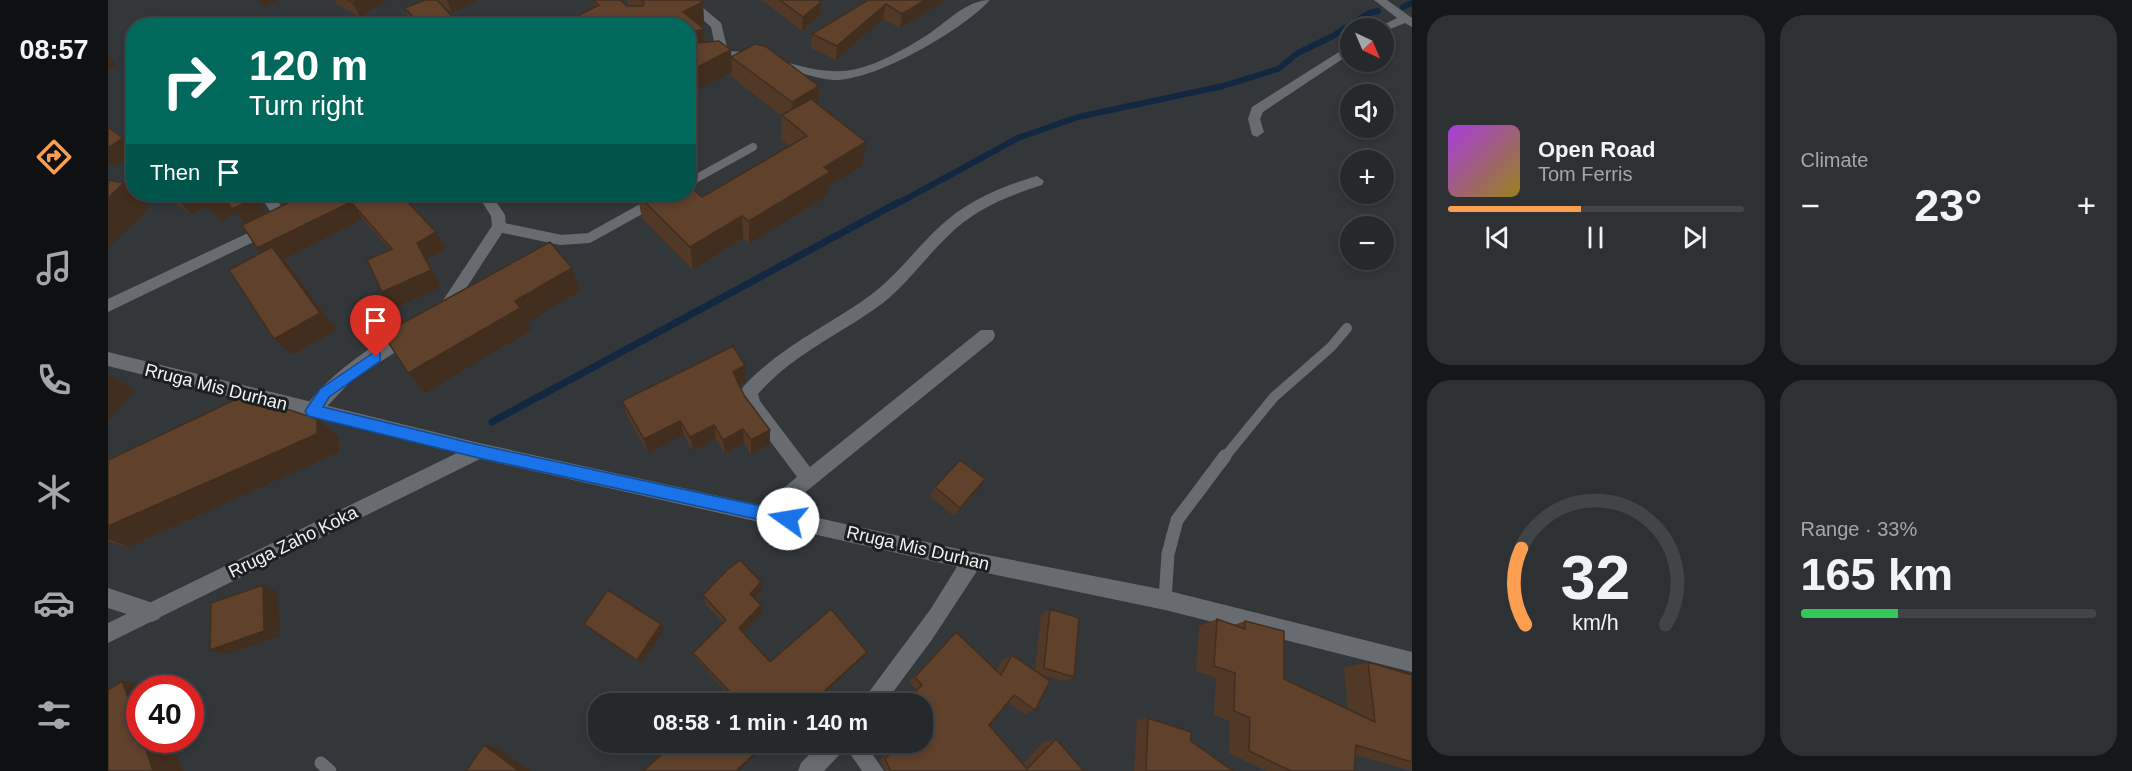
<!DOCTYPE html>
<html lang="en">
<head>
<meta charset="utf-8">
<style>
  body { margin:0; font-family:Arial,sans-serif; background:#2e3134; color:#f1f3f6; height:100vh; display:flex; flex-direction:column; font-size:22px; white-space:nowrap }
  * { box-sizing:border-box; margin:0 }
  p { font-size:20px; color:#a4a6a9 }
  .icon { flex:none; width:33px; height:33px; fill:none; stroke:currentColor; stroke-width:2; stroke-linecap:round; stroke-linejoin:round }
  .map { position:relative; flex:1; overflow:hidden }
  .side { display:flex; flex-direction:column; gap:15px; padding:15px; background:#151718; width:720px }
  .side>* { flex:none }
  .top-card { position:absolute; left:18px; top:18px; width:570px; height:183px; border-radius:24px; box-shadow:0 3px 9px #0003,0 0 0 2px #424548; background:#00695c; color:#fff; overflow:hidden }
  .needle { width:39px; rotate:136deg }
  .buttons { position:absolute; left:1232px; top:18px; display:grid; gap:12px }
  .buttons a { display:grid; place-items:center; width:54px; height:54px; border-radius:50%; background:#26292c; box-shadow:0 3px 9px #0003,0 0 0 2px #424548; font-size:30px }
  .speed { position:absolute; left:18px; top:675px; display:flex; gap:12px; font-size:30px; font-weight:700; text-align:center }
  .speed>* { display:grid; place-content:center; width:78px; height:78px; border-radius:50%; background:#26292c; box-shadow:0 3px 9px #0003,0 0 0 2px #424548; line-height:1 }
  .speed .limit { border:9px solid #d22; background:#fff; color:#111 }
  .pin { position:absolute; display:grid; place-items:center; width:51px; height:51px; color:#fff; margin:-62px -26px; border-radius:50% 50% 50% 0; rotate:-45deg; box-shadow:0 0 6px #0007 }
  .pin .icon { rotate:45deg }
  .me { position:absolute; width:66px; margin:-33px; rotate:283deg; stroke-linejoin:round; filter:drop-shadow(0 0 4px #0008) }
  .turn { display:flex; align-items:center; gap:21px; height:126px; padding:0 24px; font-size:27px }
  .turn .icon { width:78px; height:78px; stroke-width:2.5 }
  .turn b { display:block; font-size:42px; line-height:51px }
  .then { display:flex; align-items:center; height:57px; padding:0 24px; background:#0003; gap:12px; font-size:22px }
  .big { font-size:45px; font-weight:800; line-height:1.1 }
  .side .tile { flex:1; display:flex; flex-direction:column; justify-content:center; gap:9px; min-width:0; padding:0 21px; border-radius:24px; background:#2e3134 }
  .side .dial { align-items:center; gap:0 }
  .dial svg { height:156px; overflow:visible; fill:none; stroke:#424548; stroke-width:7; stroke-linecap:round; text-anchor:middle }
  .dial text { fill:#f1f3f6; stroke:none }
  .song { display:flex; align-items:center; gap:18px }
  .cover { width:72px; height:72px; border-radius:9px; background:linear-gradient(135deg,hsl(280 70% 55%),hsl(50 70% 35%)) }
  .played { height:6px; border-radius:3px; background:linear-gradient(90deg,#fb9e50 45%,#424548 45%) }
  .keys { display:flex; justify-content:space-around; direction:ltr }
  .heat { display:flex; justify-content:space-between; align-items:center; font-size:33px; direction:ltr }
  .charge { height:9px; border-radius:4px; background:linear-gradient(90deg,#34c759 33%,#424548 0) }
  .side .tiles { flex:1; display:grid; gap:15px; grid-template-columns:repeat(2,1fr) }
  .trip { position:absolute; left:480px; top:693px; width:345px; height:60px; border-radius:24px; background:#26292c; box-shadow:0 3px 9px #0003,0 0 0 2px #424548; font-weight:800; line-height:60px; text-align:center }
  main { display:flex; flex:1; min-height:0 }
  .menu { display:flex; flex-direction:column; width:108px; justify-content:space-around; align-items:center; background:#0f1012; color:#a4a6a9 }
  .menu .icon { width:42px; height:42px }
  .menu .selected { color:#fb9e50 }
  .menu b { font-size:27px; color:#f1f3f6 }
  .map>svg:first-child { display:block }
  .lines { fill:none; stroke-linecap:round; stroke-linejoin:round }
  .stream-far1 { stroke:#132840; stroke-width:6 }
  .stream { stroke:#132840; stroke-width:7 }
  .service-far2 { stroke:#686c70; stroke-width:8 }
  .service-far1 { stroke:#686c70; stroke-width:10 }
  .service { stroke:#686c70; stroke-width:13 }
  .pedestrian { fill:#686c70; fill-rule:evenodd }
  .minor { fill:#686c70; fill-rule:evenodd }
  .tertiary { fill:#686c70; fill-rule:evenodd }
  .wall { fill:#523826 }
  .shaded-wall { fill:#422e1f }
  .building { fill:#5f412c; stroke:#422e1f; stroke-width:1.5 }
  .route { fill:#1a73e8; stroke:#114b97; stroke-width:1.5 }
  .labels { text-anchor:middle; stroke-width:6; stroke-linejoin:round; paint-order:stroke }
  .street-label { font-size:18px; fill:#f0f2f4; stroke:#1c1e20 }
</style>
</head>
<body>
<main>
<nav class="menu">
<b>08:57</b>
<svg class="icon selected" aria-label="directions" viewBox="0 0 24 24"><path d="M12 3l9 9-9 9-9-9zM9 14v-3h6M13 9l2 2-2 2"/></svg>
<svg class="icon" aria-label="music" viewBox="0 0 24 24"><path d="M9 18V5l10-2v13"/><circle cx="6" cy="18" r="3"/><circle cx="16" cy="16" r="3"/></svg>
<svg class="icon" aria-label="phone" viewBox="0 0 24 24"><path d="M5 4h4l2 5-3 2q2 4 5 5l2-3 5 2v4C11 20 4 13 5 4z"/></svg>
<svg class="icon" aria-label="climate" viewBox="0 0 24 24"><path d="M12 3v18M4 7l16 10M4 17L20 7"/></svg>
<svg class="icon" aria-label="car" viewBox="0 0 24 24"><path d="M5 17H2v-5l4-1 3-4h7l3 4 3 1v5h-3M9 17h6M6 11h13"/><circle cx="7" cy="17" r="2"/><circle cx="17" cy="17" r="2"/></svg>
<svg class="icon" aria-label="filters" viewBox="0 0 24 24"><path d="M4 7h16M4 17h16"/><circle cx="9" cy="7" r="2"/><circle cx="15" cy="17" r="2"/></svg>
</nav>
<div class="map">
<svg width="1304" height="771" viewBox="0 0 1304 771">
  <rect width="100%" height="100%" fill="#33373a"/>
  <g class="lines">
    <path class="stream-far1" d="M1295 7 1304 3
      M787 205 910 138 970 117 1115 86 1170 69 1190 53 1225 36 1261 13 1270 11"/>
    <path class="stream" d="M384 422 789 203"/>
    <path class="service-far2" d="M580 183 645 147
      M542 205 561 194"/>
    <path class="service-far1" d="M391 227 453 240 481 238 544 203
      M1116 458 1166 397 1223 347 1239 328"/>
    <path class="service" d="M1057 600 1060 554 1069 520 1117 456
      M213 763 222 771"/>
    <path class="pedestrian" d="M734 742H756L776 771H754Z"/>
    <path class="minor" d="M573 0H586L613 23 620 51C663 51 705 79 748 69 773 63 797 49 819 35 838 23 858 0 882 0 855 30 765 82 725 80 714 79 703 76 693 73 654 64 621 54 580 65V57L608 51 603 27Z
      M1266 0H1279L1304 18V27L1297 23 1275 32V28H1269L1289 18Z
      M1242 45V54L1155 112 1152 119 1156 132 1149 137 1144 135 1140 119 1144 107Z
      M929 176 936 181 934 185C899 196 865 210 839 237 817 258 799 284 775 303 733 334 685 354 650 394L652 401 702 467 873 330H885L887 335 885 340 663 520 657 523 651 520 648 514 651 508 689 477 638 409 633 392 635 387C672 346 721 326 764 294 789 275 807 250 829 229 857 202 892 187 929 176Z
      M151 194H165L183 221 181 225H171Z
      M369 194H383L397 215 398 227 340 316 335 318 327 312 330 308 384 226 383 216Z
      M161 223 168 228 166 232 0 312V299Z
      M301 327 307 329 309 334 307 339 242 382 210 416 204 418 198 416 196 411C208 384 273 337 301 327Z
      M864 552 871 554 873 561 871 568 823 641 776 704H752L822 610 857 554Z
      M0 588 51 605 54 612 51 619 44 622 0 608Z
      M713 742H738L736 750 716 771H690L693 763Z"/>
    <path class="tertiary" d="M0 352 371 443 864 552 1057 590 1304 652V672L1057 610 864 570 372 459 0 643V623L349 453 0 366Z"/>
  </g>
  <path class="wall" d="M227 0H280L252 17 229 4Z
    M329 0H371L344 13Z
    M519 0H592L595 2 596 24 592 26 596 29 597 42 623 50 624 72 580 26H450L487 7 486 1 520 6Z
    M654 0H711L712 15 694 31Z
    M760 0H837L792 28 775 19 728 60 703 48 704 34Z
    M297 8 313 26H301L304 24Z
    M623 57 710 104 754 166 720 186 719 196 641 244 635 238 585 270 534 218 529 194 594 197 681 146 673 139 674 116 624 77Z
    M59 194H144L158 213 296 198 328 232 338 249 319 260 333 287 286 308 282 250 255 219 176 259 228 330 184 355 166 339 153 253 137 223 128 213 113 221 99 206 83 214 72 207Z
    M638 381 631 385 636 395 662 430V444L643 454 636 443 617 454 608 439 585 451 576 435 540 453 519 416 514 401Z
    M209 419 231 437V452L20 547 0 542V460Z
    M827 487 871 488 846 516 822 496Z
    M653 592 647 599 653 605V614L635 633 662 662 759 652 753 659 622 696 589 660 585 653 615 623 598 605 595 595Z
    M942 609 966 677 956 681 931 674 927 710 916 714 900 702 881 725 915 764 935 742 948 739 976 771H777L772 761 780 752 772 742H814V704H794L808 689 801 682 840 639 848 632 888 671 894 660 904 655 927 671 933 615Z
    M1109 619 1126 625 1137 621 1176 679 1240 709 1236 668 1260 662 1304 675V771L1247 755 1246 771H1158L1121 753 1122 721 1106 715 1108 678 1088 671 1091 626Z
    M476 624H553L556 630 533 664 482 629Z
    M1040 718 1083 741 1125 771H1026L1029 720Z"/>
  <path class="shaded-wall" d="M151 0H170L155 7Z
    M250 0H280L252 17 245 3Z
    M339 0H371L344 13Z
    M817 0H837L792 28 794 14Z
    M595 2 596 24 580 32 575 12Z
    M713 2 712 15 694 31 695 17Z
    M778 4 775 19 728 60 729 46Z
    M596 29 597 51 580 55V33Z
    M623 50 624 72 580 95V72Z
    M0 55 9 65 0 70Z
    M711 86 710 107 683 123 684 102Z
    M15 138 26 148V154L6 167 0 162V148Z
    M758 142 754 166 720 186 719 196 641 244V221L716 167Z
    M16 183 26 192V194H27L42 208 0 248V198Z
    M67 194H144L162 218 141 228 128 213 113 221 99 206 83 214 65 195Z
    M289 194H304L292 200Z
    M243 202 255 219 176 259 228 330 184 355 166 339 164 265 149 248Z
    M634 216 635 238 585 270 582 247Z
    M328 232 338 249 319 260 333 287 286 308 274 292 309 243Z
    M464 268 472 291 419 323 423 330 317 393 300 373 407 301Z
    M637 365 638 381 626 388 625 372Z
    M0 374 27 391 0 421Z
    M209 419 231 437V452L20 547 0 539V526Z
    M572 421 576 435 540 453 536 439Z
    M606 425 608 439 585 451 582 437Z
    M635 429 636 443 617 454 615 440Z
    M662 430V444L643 454V440Z
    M877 479 871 488 846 516 852 508Z
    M653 582V592L642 603V594Z
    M155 585 170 592 172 636 119 654 102 650Z
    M653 605V614L632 636 631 628Z
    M553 624 556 630 533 664 529 660Z
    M759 652 753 659 705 704H702Z
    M14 681 44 686 45 688H32V730Z
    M35 740H63L75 771H45Z
    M659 742H662L631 771H628Z
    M376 745 390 748 422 771H411Z"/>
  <path class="building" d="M239 0H250L245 3Z
    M317 0H329L352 25 350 26H313L297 8Z
    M488 0H512L519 6H535L536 2 533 0H592L595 2 575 12 596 29 580 33V26H502L500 24 496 26H450L491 5 486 1Z
    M672 0H711L713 2 695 17Z
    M760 0H817L794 14 778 4 729 46 704 34Z
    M611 41 623 50 580 72V44Z
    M647 44 657 46 711 86 684 102 623 57Z
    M703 99 758 142 716 167 722 172 641 221 634 216 582 247 529 194H580V185L594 197 699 136 674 115Z
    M0 127 15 138 0 148Z
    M0 180 16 183 0 198Z
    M90 194H112L95 202Z
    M114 194H142L145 199 124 209Z
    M199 194H292L328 232 309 243 323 270 274 292 259 260 284 249 243 202 149 248 134 225Z
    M442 242 464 268 407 301 412 308 300 373 275 334Z
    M164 247 212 313 166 339 121 270Z
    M625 346 637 365 625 372 636 395 662 430 643 440 635 429 615 440 606 425 582 437 572 421 536 439 514 401Z
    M137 395 209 419V434L0 526V460Z
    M852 460 877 479 852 508 827 487Z
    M632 560 653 582 642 594 653 605 631 628 662 662 723 609 759 652 702 704H613L624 694 585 653 618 620 595 595 619 570Z
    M155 585 156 631 102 650 103 603Z
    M500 590 553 624 529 660 476 624Z
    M942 609 971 618 966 677 936 668Z
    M1109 619 1137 629V621L1176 631V679L1267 722 1260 662 1304 675V762L1248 745 1246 771H1183L1141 751 1142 718 1126 711 1127 673 1106 666Z
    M848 632 893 675 904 655 942 681 927 710 906 695 881 725 919 769 948 739 976 771H783L777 759 785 750 779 742H814V704H796L814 685 807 677Z
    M14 681 32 730V740H35L45 771H0V690Z
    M1040 718 1083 732V741L1125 771H1038Z
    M568 742H659L628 771H535Z
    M376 745 411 771H358Z"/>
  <path class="route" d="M268 351 272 353V361L221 397 215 407 371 445 680 512 686 514 688 519 686 524 680 526 371 458 200 416 197 411 212 389Z"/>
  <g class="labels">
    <g class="street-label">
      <text transform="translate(108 387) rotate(14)" y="6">Rruga Mis Durhan</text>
      <text transform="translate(185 542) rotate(-26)" y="6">Rruga Zaho Koka</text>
      <text transform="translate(810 548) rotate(13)" y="6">Rruga Mis Durhan</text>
    </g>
  </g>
</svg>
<div class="buttons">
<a><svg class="needle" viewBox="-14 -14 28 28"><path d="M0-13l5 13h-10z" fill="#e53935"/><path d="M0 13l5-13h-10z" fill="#a4a6a9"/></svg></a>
<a><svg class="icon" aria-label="sound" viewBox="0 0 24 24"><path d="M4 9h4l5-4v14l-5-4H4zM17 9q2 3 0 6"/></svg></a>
<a>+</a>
<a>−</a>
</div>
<div class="speed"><div class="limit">40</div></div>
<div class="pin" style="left:268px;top:357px;background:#d93025"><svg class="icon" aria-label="arrive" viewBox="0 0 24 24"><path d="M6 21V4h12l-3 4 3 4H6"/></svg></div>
<svg class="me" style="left:680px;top:519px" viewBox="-20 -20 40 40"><circle r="19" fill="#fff"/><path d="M0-13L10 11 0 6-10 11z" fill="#1a73e8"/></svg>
<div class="trip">08:58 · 1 min · 140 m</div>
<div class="top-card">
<div class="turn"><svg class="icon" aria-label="right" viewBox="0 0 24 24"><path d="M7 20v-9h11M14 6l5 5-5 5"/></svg><div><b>120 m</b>Turn right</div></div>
<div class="then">Then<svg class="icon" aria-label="arrive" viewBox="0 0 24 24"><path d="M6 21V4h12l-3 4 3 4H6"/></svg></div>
</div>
</div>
<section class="side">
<div class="tiles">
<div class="tile">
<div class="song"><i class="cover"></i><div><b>Open Road</b><p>Tom Ferris</p></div></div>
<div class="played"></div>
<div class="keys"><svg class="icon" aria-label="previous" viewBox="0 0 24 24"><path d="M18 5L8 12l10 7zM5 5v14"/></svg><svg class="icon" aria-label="pause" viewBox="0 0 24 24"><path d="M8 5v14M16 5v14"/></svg><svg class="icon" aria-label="next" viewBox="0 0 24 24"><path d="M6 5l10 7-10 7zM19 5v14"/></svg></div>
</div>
<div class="tile"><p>Climate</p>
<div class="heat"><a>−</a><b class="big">23°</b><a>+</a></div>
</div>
<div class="tile dial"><svg viewBox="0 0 100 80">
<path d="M14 69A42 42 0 1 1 86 69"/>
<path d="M14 69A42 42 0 0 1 12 30" stroke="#fb9e50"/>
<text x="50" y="56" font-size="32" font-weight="700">32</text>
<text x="50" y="72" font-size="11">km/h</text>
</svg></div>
<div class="tile"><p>Range · 33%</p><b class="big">165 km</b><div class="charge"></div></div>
</div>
</section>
</main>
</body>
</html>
